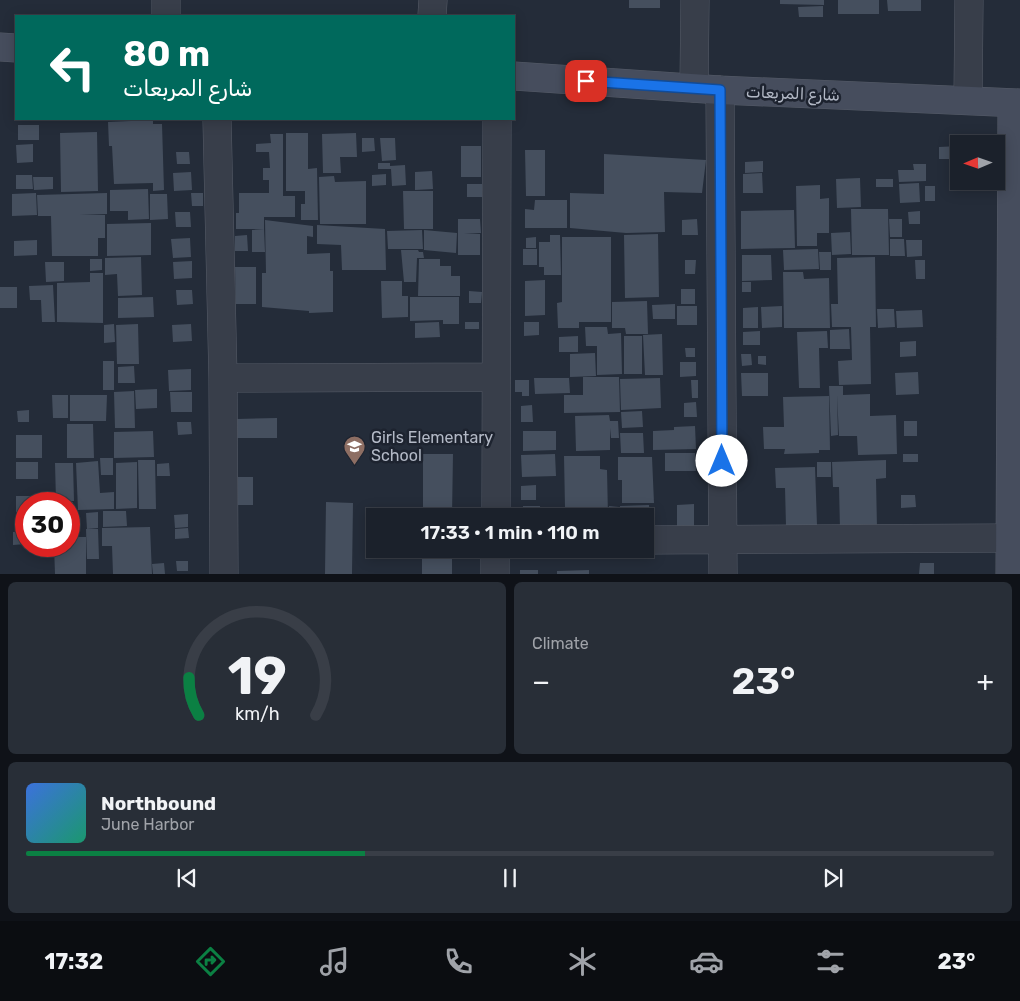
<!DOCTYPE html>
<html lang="en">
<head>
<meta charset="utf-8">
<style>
  body { margin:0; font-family:Rubik,"Noto Sans Arabic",sans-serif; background:#282e37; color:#f1f3f6; height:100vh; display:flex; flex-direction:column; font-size:19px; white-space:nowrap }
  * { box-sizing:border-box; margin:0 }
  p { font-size:16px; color:#a0a3a9 }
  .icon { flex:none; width:28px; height:28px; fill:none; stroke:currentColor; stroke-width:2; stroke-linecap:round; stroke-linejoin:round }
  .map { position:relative; height:574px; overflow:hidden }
  .sheet { display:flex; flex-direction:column; gap:8px; padding:8px; background:#0f1218; flex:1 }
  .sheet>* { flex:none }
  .guide { position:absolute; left:15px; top:15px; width:500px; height:105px; border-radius:0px; box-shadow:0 2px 12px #0003,0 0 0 1px #393e47; background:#00695c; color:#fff; overflow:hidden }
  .needle { width:32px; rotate:268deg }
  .buttons { position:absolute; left:950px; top:135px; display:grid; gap:10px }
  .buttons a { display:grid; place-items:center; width:55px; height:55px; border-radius:0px; background:#1b212b; box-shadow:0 2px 12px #0003,0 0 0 1px #393e47; font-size:25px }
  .speed { position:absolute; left:15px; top:492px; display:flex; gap:10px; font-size:25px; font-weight:700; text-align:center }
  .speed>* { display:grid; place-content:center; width:65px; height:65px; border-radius:50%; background:#1b212b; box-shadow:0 2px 12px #0003,0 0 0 1px #393e47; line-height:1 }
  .speed .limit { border:8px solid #d22; background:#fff; color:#111 }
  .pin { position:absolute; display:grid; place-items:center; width:42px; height:42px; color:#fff; margin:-21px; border-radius:10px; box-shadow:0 2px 8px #0006 }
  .me { position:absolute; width:55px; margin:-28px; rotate:0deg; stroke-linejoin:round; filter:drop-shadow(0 0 4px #0008) }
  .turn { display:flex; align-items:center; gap:18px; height:105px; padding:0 25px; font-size:22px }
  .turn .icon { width:65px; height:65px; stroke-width:2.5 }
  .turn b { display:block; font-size:35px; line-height:42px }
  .big { font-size:38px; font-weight:600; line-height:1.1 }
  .sheet .tile { flex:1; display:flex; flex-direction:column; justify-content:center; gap:8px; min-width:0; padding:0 18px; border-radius:8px; background:#282e37 }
  .sheet .dial { align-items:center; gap:0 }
  .dial svg { height:130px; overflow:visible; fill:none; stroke:#393e47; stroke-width:7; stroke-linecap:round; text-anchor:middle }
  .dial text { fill:#f1f3f6; stroke:none }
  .song { display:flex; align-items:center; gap:15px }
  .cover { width:60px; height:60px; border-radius:8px; background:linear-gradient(135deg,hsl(220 70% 55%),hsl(160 70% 35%)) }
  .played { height:5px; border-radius:2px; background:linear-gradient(90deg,#0b8043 35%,#393e47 35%) }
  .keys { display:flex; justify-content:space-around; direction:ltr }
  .heat { display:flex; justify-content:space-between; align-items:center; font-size:28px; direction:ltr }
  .sheet .tiles { flex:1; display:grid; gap:8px; grid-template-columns:1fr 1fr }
  .tile:last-child { grid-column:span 2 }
  .trip { position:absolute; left:366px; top:508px; width:288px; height:50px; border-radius:0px; background:#1b212b; box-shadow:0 2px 12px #0003,0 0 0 1px #393e47; font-weight:600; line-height:50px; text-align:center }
  .dock { display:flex; height:80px; justify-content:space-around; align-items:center; background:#0b0d11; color:#a0a3a9 }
  .dock .icon { width:35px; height:35px }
  .dock .selected { color:#0b8043 }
  .dock b { font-size:22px; color:#f1f3f6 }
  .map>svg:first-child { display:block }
  .building { fill:#454f5e }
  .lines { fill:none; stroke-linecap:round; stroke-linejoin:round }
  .street-casing { stroke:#565c68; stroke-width:29 }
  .secondary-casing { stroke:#565c68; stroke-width:29 }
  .street { stroke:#383e4a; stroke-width:28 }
  .secondary { stroke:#464d5d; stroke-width:28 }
  .route-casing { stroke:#114b97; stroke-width:12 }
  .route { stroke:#1a73e8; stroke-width:9 }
  .labels { text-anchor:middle; stroke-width:5; stroke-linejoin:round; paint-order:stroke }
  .street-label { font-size:16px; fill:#b3b9c6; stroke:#1d232f }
  .poi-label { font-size:16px; fill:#b3b9c6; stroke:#1d232f; text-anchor:start }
</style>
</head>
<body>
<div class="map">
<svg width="1020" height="574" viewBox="0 0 1020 574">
  <rect width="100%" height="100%" fill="#242c39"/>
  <path class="building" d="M629 0H660V8H629Z
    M780 0H824V5L780 4Z
    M838 0H879V14H838Z
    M887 0H921V11H888Z
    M823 6V17H799L798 7Z
    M153 120V124H162L164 190 153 191V183L114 184 112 146H109L108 122Z
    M18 125H39V140H18Z
    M97 132 98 191 61 192 60 133Z
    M286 133H308V169L317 168 318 220H301V204H305V191H286Z
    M356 133 357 157H340L341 173H323L322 134Z
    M270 134H283V196H295V217H264V229H236V213H239V193H269V180H263V168H270L269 152H256V144L271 143Z
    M362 138H374L375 151 362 152Z
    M380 138H395L396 160 382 161Z
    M33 144V162L17 163 16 145Z
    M461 146H481V177H461Z
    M959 146V159H939V147Z
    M525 150H545V196H526Z
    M176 152H189L190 164H177Z
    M604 154 706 160 702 193 664 192 665 232 626 233 570 228V193L604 194Z
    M763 161V172L745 173V162Z
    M378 163H390V166L405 165 406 185 392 186 391 169H378Z
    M913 164H926V181L899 182 898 170H914Z
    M432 171 433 189 415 190V172Z
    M191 172 192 190 174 191 173 173Z
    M762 173 763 193H743V174Z
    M386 174V185L372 186V175Z
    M16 175H32L33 189H16Z
    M334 176 335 182 366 181V224H320L319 177Z
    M33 177H53V189L34 190Z
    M860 178 861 207 837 208 836 179Z
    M876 179H893V187H876Z
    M919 183 920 202 900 203 899 184Z
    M467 184H482V197H467Z
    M820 185V199L829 198V233H817V246H797L796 186Z
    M925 186H935V201H925Z
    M148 189 149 219 128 220V211H110V190Z
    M403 191H433V229H404Z
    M36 193 37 215 12 216V194Z
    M107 193V214L80 215H105V238H98V256H52L51 216H38L37 195Z
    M191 193H203V206H192Z
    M150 194H167L168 219 150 220Z
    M535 200H567V228H525V209L534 210Z
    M851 209H888L889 255H852Z
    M794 210 795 248 741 249V211Z
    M920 211V224H909L908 212Z
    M175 212H190L191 227H176Z
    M458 219H480L481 233H464L480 234V255H458Z
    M697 219 698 235H682V220Z
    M889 219H902V237H890Z
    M265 220 313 226V237L307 236V254L330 253V271H333V312L309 313V311L262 307V273H266Z
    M151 223V255L107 256V224Z
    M317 225 385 229 386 270H342L341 245 317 244Z
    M264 229 265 252H252V230Z
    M422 230 423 249H388L387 231Z
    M424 230 457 233 456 253 424 250Z
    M850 232 851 254 832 255 831 233Z
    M658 234 659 297 625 298 624 235Z
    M247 235 248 251H235V236Z
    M550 235H560L561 275H544V267H539V242H550Z
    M536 237V248H526V238Z
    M562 237H611V322H579V328H558L557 303 562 302Z
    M190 238 191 257 173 258 171 239Z
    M890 239H904L905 256H890Z
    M37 240V255L14 256V241Z
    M906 240H922V256L907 257Z
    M523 249H537V265H523Z
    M818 249 819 269 784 270 783 250Z
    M401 250H418L419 252H423L424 258H417L416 282H404Z
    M819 252H831V270H820Z
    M742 255H771L772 280 742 281Z
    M141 257 142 295 118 296 117 274 105 275V258Z
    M875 257 876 327H870L871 384 839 385 838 361 852 360 851 327H832L831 304H838L837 258Z
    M90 259H102V270L90 271Z
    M419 259H440V266H451V276H460V296H418Z
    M685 260H696L695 274H685Z
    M915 260H925V279H916Z
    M192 261V278L174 279 173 262Z
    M45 262H64V281L46 282Z
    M235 267H256V304H236Z
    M783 272H803L804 279 829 278 830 328H784Z
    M90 273H103V323L57 322V283L90 282Z
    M545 280V315L525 316V281Z
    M381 281H402V296H408V317L382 318Z
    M742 282H751V292H742Z
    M53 285 55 322H42L41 300H30L29 286Z
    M0 287H17V308H0Z
    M681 289H695V304H681Z
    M176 290H192L193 304 177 305Z
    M469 291 482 292 481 303H469Z
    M153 297 154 317 118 318V298Z
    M410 297H459V324H443V320L410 321Z
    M647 301 648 334H626L625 328H612V302Z
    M675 304V319H653L652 305Z
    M677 306H697V325H677Z
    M782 306V327L762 328 761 307Z
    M758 307V328H743V308Z
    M877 309H894L895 327 878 328Z
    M922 310 923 327 897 328 896 311Z
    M439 322 440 337 415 338V323Z
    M465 322H479V329H465Z
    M524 322H539V335L524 336Z
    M114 324 115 342 104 343V325Z
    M138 324 139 364H117L116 325Z
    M191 324 192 341 173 342 172 325Z
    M585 327H607L608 334 621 333 622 374 597 375V346H586Z
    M849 329 850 349H830V330Z
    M760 331V345H743V332Z
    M827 331 828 348H819L820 388H799L797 332Z
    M662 334 663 375H645L643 335Z
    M578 336V352H559V337Z
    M624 336H642V374H624Z
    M916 341V356L900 357V342Z
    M685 348H695V357H686Z
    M595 353 596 376 570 377V354Z
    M741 354H751L752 365 742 366Z
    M758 356H766V365L758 364Z
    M103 361H114V390H103Z
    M680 362H696V376L680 377Z
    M134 366 135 383H118V367Z
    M191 369V390L169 391 168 370Z
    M918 372 919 394 896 395 895 373Z
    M741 373H768V396H742Z
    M583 377H619L620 412 564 413V395H583Z
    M534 378H569L570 393 535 394Z
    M660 378 661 408 621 410 620 379Z
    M515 380H529V396H522V392H515Z
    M691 380H698V398H692Z
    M829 386H843V395L870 394V416L896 415 897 454 858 455 857 436H839L837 395 838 435 831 436Z
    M157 389V408L136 409 135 390Z
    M134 391 135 428H115L114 392Z
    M170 392H192V412H171Z
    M52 395H68V418H53Z
    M70 395H107L106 421H70Z
    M829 396 830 450H819V453L784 454 785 449H764L763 427H784L783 397Z
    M696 402 697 417H684V403Z
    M532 405 533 422H521V406Z
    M29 410V422H18L17 411Z
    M642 411 643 427 622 428 621 412Z
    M609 415 610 421H618L619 438H611L610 428V450L576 451 575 416Z
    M277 418V438H237V419Z
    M904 421H917V436H904Z
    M177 422H191L192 434 178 435Z
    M67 424H93L94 458H67Z
    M695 426 696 449 653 450V431L674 430V427Z
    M153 431 154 457 114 458V432Z
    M523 431H556V450L523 451Z
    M620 433H643L644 453H621Z
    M16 435H42V458H16Z
    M665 453H695L696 471H665Z
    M423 454H453L452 516H423Z
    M555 454 556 476 522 477 521 455Z
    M903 454H918V462H903Z
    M564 456H600V469L607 470 608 516H574V508H565Z
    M618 457H652L654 503H622V480H618Z
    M100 458H113V475H101Z
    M138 460H155L156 509H139Z
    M886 460V478L876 479 877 528 840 529 839 487H833L832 462Z
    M98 461 100 493 114 492V509L78 510 76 463Z
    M16 462H38V479H16Z
    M137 462V508L116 509V463Z
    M817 462H831V477H817Z
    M55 463H73L74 501H56Z
    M169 463 170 476H157V464Z
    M815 467 817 525 786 526 785 488H776L775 468Z
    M235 477H253V505H236Z
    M536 485V500H521V486Z
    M901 495H915L916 507 901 508Z
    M16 496H31L32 504H26V512H16Z
    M69 502H73V525H69Z
    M326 502 353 503 352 574H325Z
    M694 504V528H677V505Z
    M649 505 650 526H645V516H620V506Z
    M523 506H540L541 516H523Z
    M609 506 619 507V516H609Z
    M103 511H126L127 526 103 527Z
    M98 512V528L87 529 86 513Z
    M188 514V527L175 528 174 515Z
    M150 527 152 574H113L112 546H102V528Z
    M188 528 189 538 175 539V529Z
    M86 529H98L99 559H87Z
    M26 531V544L13 545V532Z
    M69 537H86V574H55L54 546H69Z
    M422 549H452V574H422Z
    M176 561H188V571H177Z
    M164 563 165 574H153L152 564Z
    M920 563H934V574H919Z
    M520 570H538V574H520Z
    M589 570V574H557V571Z"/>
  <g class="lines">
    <defs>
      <path id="street" d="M166 16V0
        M432 16 433 0
        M694 88 695 0
        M720 90 723 574
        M968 100 969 0
        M217 119 223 378 224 574
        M223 378 496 377
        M496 516 497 119
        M645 540 1011 538
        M495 574V549"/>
      <path id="secondary" d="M0 47 16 48
        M514 76 720 90 1020 103
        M1010 574 1012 103"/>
    </defs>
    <use href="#street" class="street-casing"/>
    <use href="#secondary" class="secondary-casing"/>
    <use href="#street" class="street"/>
    <use href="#secondary" class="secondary"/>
  </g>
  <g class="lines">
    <defs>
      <path id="route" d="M586 81 720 90 722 461"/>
    </defs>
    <use href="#route" class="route-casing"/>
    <use href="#route" class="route"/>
  </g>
  <defs>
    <symbol id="school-pin" viewBox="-11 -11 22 30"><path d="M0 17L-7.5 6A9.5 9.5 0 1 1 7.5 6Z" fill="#8d6e63" stroke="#1d232f"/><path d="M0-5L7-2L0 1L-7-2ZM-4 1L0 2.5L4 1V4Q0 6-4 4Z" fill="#fff"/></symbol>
  </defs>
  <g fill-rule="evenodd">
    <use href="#school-pin" x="342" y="434" width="25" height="34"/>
  </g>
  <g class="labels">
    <g class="street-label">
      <text transform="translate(793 93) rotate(2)" y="6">شارع المربعات</text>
    </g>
    <g class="poi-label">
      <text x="371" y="443">Girls Elementary<tspan x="371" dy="18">School</tspan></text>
    </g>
  </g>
</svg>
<div class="buttons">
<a><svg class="needle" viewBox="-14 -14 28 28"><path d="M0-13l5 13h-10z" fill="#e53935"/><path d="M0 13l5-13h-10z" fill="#a0a3a9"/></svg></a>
</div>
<div class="speed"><div class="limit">30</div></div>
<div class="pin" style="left:586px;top:81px;background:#d93025"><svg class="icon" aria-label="arrive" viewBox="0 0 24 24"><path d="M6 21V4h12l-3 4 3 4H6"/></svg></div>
<svg class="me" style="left:722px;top:461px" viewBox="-20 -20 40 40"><circle r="19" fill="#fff"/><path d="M0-13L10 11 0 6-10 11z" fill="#1a73e8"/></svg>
<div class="trip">17:33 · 1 min · 110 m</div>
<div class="guide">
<div class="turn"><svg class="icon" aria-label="left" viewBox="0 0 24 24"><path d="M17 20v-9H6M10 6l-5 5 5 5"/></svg><div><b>80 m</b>شارع المربعات</div></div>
</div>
</div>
<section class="sheet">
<div class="tiles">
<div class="tile dial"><svg viewBox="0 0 100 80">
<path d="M14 69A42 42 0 1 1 86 69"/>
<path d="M14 69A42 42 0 0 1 8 46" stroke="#0b8043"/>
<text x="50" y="56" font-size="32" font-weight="700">19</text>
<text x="50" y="72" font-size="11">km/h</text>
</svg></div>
<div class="tile"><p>Climate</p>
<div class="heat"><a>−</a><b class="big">23°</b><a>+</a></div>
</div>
<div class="tile">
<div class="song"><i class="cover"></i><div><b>Northbound</b><p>June Harbor</p></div></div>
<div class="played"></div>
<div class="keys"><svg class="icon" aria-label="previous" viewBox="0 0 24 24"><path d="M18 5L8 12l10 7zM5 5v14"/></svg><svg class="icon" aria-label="pause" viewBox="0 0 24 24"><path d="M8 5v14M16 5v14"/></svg><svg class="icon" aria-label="next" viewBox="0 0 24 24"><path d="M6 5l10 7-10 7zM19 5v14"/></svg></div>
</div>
</div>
</section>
<nav class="dock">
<b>17:32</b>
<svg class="icon selected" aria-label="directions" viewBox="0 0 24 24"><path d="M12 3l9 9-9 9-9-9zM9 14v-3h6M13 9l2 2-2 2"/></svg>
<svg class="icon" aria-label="music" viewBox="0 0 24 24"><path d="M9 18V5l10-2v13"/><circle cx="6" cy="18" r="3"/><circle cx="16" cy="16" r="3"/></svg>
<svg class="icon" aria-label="phone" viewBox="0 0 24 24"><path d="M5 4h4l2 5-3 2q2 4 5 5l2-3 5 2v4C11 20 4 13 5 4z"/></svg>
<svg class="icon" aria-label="climate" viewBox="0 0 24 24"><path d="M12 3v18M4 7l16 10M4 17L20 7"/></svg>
<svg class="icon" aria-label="car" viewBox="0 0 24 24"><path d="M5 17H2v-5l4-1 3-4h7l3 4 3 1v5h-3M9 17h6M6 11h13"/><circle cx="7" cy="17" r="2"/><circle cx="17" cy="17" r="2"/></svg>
<svg class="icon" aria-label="filters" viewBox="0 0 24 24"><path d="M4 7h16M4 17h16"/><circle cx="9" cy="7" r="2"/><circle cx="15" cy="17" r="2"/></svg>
<b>23°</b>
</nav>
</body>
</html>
